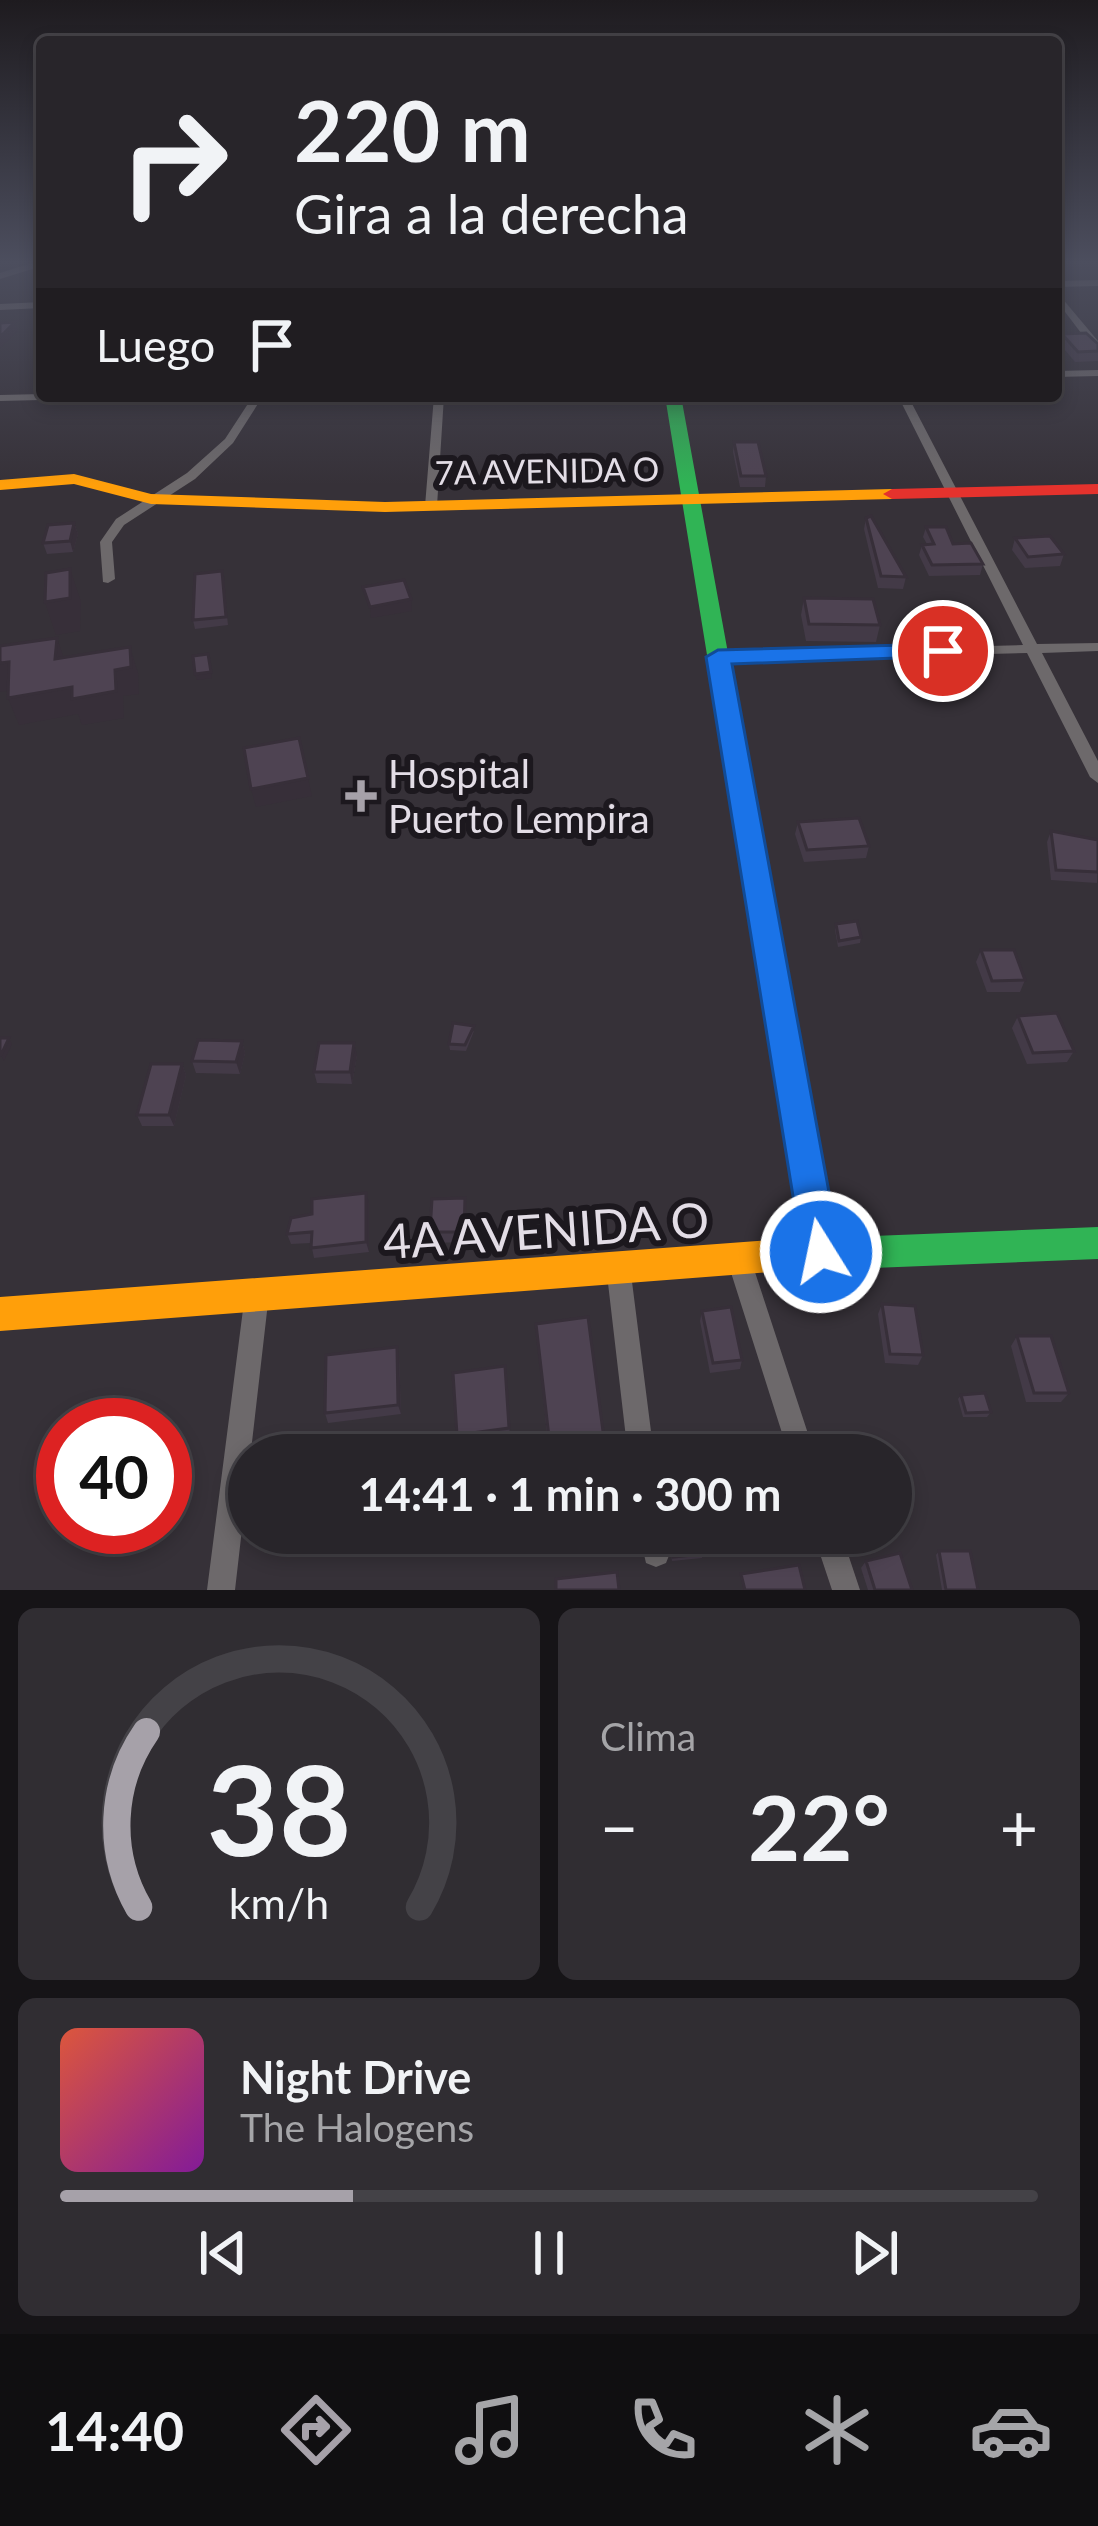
<!DOCTYPE html>
<html lang="es">
<head>
<meta charset="utf-8">
<style>
  body { margin:0; font-family:Lato,sans-serif; background:#302d32; color:#f1f3f6; height:100vh; display:flex; flex-direction:column; font-size:45px; white-space:nowrap }
  * { box-sizing:border-box; margin:0 }
  p { font-size:39px; color:#a5a5a8 }
  .icon { flex:none; width:66px; height:66px; fill:none; stroke:currentColor; stroke-width:2; stroke-linecap:round; stroke-linejoin:round }
  .map { position:relative; height:1590px; overflow:hidden }
  .details { display:flex; flex-direction:column; gap:18px; padding:18px; background:#161417; flex:1 }
  .details>* { flex:none }
  .hud { position:absolute; left:36px; top:36px; width:1026px; height:366px; border-radius:12px; box-shadow:0 6px 18px #0003,0 0 0 3px #444247; background:#28252a; color:#f1f3f6; overflow:hidden }
  .speed { position:absolute; left:36px; top:1398px; display:flex; gap:24px; font-size:60px; font-weight:700; text-align:center }
  .speed>* { display:grid; place-content:center; width:156px; height:156px; border-radius:50%; background:#28252a; box-shadow:0 6px 18px #0003,0 0 0 3px #444247; line-height:1 }
  .speed .limit { border:18px solid #d22; background:#fff; color:#111 }
  .pin { position:absolute; display:grid; place-items:center; width:102px; height:102px; color:#fff; margin:-51px; border:6px solid #fff; border-radius:50%; box-shadow:0 3px 12px #0007 }
  .me { position:absolute; width:132px; margin:-66px; rotate:350deg; stroke-linejoin:round; filter:drop-shadow(0 0 9px #0008) }
  .turn { display:flex; align-items:center; gap:42px; height:252px; padding:0 60px; font-size:54px }
  .turn .icon { width:156px; height:156px; stroke-width:2.5 }
  .turn b { display:block; font-size:84px; line-height:102px }
  .then { display:flex; align-items:center; height:114px; padding:0 60px; background:#0003; gap:24px; font-size:45px }
  .big { font-size:90px; font-weight:700; line-height:1.1 }
  .details .card { flex:1; display:flex; flex-direction:column; justify-content:center; gap:18px; min-width:0; padding:0 42px; border-radius:18px; background:#302d32 }
  .details .dial { align-items:center; gap:0 }
  .dial svg { height:312px; overflow:visible; fill:none; stroke:#444247; stroke-width:7; stroke-linecap:round; text-anchor:middle }
  .dial text { fill:#f1f3f6; stroke:none }
  .song { display:flex; align-items:center; gap:36px }
  .cover { width:144px; height:144px; border-radius:18px; background:linear-gradient(135deg,hsl(10 70% 55%),hsl(290 70% 35%)) }
  .played { height:12px; border-radius:6px; background:linear-gradient(90deg,#a6a1a9 30%,#444247 30%) }
  .keys { display:flex; justify-content:space-around; direction:ltr }
  .heat { display:flex; justify-content:space-between; align-items:center; font-size:66px; direction:ltr }
  .details .tiles { flex:1; display:grid; gap:18px; grid-template-columns:1fr 1fr }
  .card:last-child { grid-column:span 2 }
  .trip { position:absolute; left:228px; top:1434px; width:684px; height:120px; border-radius:60px; background:#28252a; box-shadow:0 6px 18px #0003,0 0 0 3px #444247; font-weight:700; line-height:120px; text-align:center }
  .tab-bar { display:flex; height:192px; justify-content:space-around; align-items:center; background:#100f11; color:#a5a5a8 }
  .tab-bar .icon { width:84px; height:84px }
  .tab-bar .active { color:#a6a1a9 }
  .tab-bar b { font-size:54px; color:#f1f3f6 }
  .map>svg:first-child { display:block }
  .lines { fill:none; stroke-linecap:round; stroke-linejoin:round }
  .street { fill:#6d696b; fill-rule:evenodd }
  .fast { fill:#30b455; fill-rule:evenodd }
  .slow { fill:#ff9f0a; fill-rule:evenodd }
  .jam { fill:#e5322d; fill-rule:evenodd }
  .wall { fill:#433a47 }
  .shaded-wall { fill:#372f39 }
  .building { fill:#4e4352; stroke:#372f39; stroke-width:3 }
  .route { fill:#1a73e8; stroke:#114b97; stroke-width:3 }
  .poi-dot { fill:#a6a1a9; stroke:#1c181e; stroke-width:4.5 }
  .labels { text-anchor:middle; stroke-width:12; stroke-linejoin:round; paint-order:stroke }
  .far-street-label { font-size:33px; fill:#e3dde6; stroke:#1c181e }
  .poi-label { font-size:39px; fill:#e3dde6; stroke:#1c181e; text-anchor:start }
  .near-street-label { font-size:48px; fill:#e3dde6; stroke:#1c181e }
</style>
</head>
<body>
<div class="map">
<svg width="1098" height="1590" viewBox="0 0 1098 1590">
  <rect width="100%" height="100%" fill="#363138"/>
  <g class="lines">
    <path class="street" d="M35 262H42V266L0 279V273Z
      M1098 280V286L1056 287V281Z
      M1056 291 1098 341V351L1094 350 1056 300Z
      M42 302V308L0 310V304Z
      M1098 370V376L1056 377V371Z
      M42 394V396H87L82 399 0 401V395Z
      M253 396H263L233 443 195 479 124 525 112 542 115 579 108 583 103 582 100 542 116 519 187 473 225 439Z
      M434 396H444L437 506 431 510 425 506Z
      M898 396H908L1037 644 1098 643V651L1042 653 1098 761V783L1090 777 1027 653 718 661 711 657 718 653 1023 645Z
      M739 1249 747 1252 751 1260 815 1455H789L727 1260 731 1252Z
      M618 1255 626 1258 630 1266 654 1455H628L606 1266 610 1258Z
      M257 1282 265 1286 269 1294 235 1590H207L245 1294 249 1286Z
      M639 1533H667L670 1553 666 1563 656 1567 646 1563Z
      M813 1533H841L860 1590H832Z"/>
    <path class="fast" d="M665 396H681L770 883 766 890H748L744 883Z
      M1098 1227V1259L772 1272 760 1268 755 1256 760 1244 772 1240Z"/>
    <path class="slow" d="M74 474 151 494 385 502 892 489 901 494 892 499 385 512 151 504 74 484 0 490V480Z
      M757 873 766 876 770 883 838 1252 833 1264 821 1268 809 1264 804 1252 744 883 748 876Z
      M772 1240 784 1244 789 1256 784 1268 772 1272 0 1331V1297Z"/>
    <path class="jam" d="M1098 484V494L892 499 883 494 892 489Z"/>
  </g>
  <path class="wall" d="M1062 334 1098 344V361L1075 362 1059 343Z
    M701 396H730L729 400 702 401Z
    M734 442 766 476 765 487H740L733 452Z
    M866 518 906 577 903 589 878 588 864 529Z
    M74 523 78 534 73 552 47 554 43 543Z
    M926 527 983 564 980 575 929 576 919 555 922 545 927 544 923 537Z
    M1015 538 1064 554 1060 566 1025 568 1012 550Z
    M222 571 228 625 195 629 193 620Z
    M804 598 880 625 876 642 806 641 801 615Z
    M798 822 869 846 866 858 804 862 795 834Z
    M1051 831 1098 840 1097 883 1051 880 1047 842Z
    M836 924 861 937 860 943 838 947 835 930Z
    M981 950 1025 980 1020 992H987L976 962Z
    M1018 1016 1074 1051 1067 1062 1027 1064 1012 1028Z
    M474 1031 466 1051 450 1050 449 1044Z
    M242 1041 245 1053 240 1074 196 1073 192 1061Z
    M357 1055 352 1084 317 1083 314 1072Z
    M182 1064 186 1075 174 1126H142L137 1115Z
    M465 1198V1242L432 1243 430 1232Z
    M369 1203V1252L314 1258 311 1243 291 1244 287 1234Z
    M882 1304 923 1355 918 1365 885 1363 878 1314Z
    M702 1311 742 1360 740 1369 710 1373 700 1321Z
    M536 1324 604 1439 603 1452 583 1455H549Z
    M1017 1336 1069 1393 1061 1402H1026L1011 1346Z
    M399 1356 401 1414 328 1423 325 1413Z
    M505 1366 510 1437 458 1443 457 1435Z
    M961 1395 991 1412 987 1417H963L958 1399Z
    M501 1533 499 1550 449 1545 448 1537Z
    M667 1533H700L702 1558 672 1561Z
    M939 1551 978 1590H942L936 1555Z
    M866 1561 912 1590H868L861 1568Z"/>
  <path class="shaded-wall" d="M15 322 18 331 0 348V337Z
    M74 523 78 534 73 552 70 541Z
    M70 569 81 602 80 631 56 635 45 602Z
    M411 599 412 611 371 618 370 607Z
    M57 638 66 665 55 659Z
    M130 647 138 673 139 694 123 696 124 718 82 725 78 714 19 725 8 698 115 670Z
    M208 654 212 678 197 680 195 674Z
    M9 662 20 689 0 692V663Z
    M308 778 312 796 256 807 251 789Z
    M9 1038 12 1044 4 1061 1 1055Z
    M242 1041 245 1053 240 1074 236 1062Z
    M354 1043 357 1055 352 1084 350 1072Z
    M182 1064 186 1075 174 1126 169 1115Z
    M366 1193 369 1203V1252L366 1242Z
    M397 1347 399 1356 401 1414 398 1405Z"/>
  <path class="building" d="M15 322 0 337V323Z
    M1086 333 1098 344V351L1078 352 1062 334Z
    M734 442H758L766 476H741Z
    M871 516 906 577 881 576 866 518Z
    M74 523 70 541 43 543 48 525Z
    M926 527H946L953 544 971 543 983 564 932 565 922 545 934 544Z
    M1050 536 1064 554 1028 557 1015 538Z
    M70 569V598L45 602 46 573Z
    M222 571 226 617 193 620 195 574Z
    M404 580 411 599 370 607 363 587Z
    M804 598 873 599 880 625 809 624Z
    M57 638 55 659 130 647 131 667 115 670 116 691 72 699V687L8 698 9 662 0 663V646Z
    M208 654 211 672 195 674 193 656Z
    M299 738 308 778 251 789 244 748Z
    M859 818 869 846 807 850 798 822Z
    M1051 831 1098 840V872L1056 870Z
    M857 921 861 937 839 941 836 924Z
    M981 950H1014L1025 980 992 981Z
    M1057 1013 1074 1051 1033 1053 1018 1016Z
    M453 1023 474 1026 465 1045 449 1044Z
    M0 1038H9L1 1055H0Z
    M198 1040 242 1041 236 1062 192 1061Z
    M319 1043H354L350 1072H314Z
    M151 1064H182L169 1115H137Z
    M366 1193V1242L311 1248 312 1232 287 1234 291 1218 312 1214V1199Z
    M465 1198 464 1232H430L432 1199Z
    M882 1304 915 1306 923 1355 890 1354Z
    M731 1307 742 1360 713 1363 702 1311Z
    M588 1317 604 1439 550 1446 536 1324Z
    M1017 1336H1051L1069 1393H1034Z
    M397 1347 398 1405 325 1413 326 1355Z
    M505 1366 509 1428 457 1435 453 1373Z
    M985 1393 991 1412 966 1413 961 1395Z
    M757 1439 761 1455H733L730 1443Z
    M448 1533H500L499 1542 448 1537Z
    M669 1533H700L703 1554 673 1557Z
    M939 1551H970L978 1590H946Z
    M900 1553 912 1590H875L866 1561Z
    M799 1565 805 1590H745L741 1574Z
    M617 1572 619 1590H556V1579Z"/>
  <linearGradient id="sky" x2="0" y2="1"><stop stop-color="#1e1b1f"/><stop offset="0.54" stop-color="#4c4e5e"/><stop offset="1" stop-color="#4c4e5e" stop-opacity="0"/></linearGradient>
  <rect width="1098" height="485" fill="url(#sky)"/>
  <path class="route" d="M943 644 955 651 951 656 732 664 840 1252 835 1265 821 1271 808 1265 802 1252 706 657 718 650Z"/>
  <path class="poi-dot" d="M355 778h12v12h12v12h-12v12h-12v-12h-12v-12h12z"/>
  <g class="labels">
    <g class="far-street-label">
      <text transform="translate(547 471) rotate(-1)" y="12">7A AVENIDA O</text>
    </g>
    <g class="poi-label">
      <text x="388" y="788">Hospital<tspan x="388" dy="45">Puerto Lempira</tspan></text>
    </g>
    <g class="near-street-label">
      <text transform="translate(546 1231) rotate(-4)" y="17">4A AVENIDA O</text>
    </g>
  </g>
</svg>
<div class="speed"><div class="limit">40</div></div>
<div class="pin" style="left:943px;top:651px;background:#d93025"><svg class="icon" aria-label="arrive" viewBox="0 0 24 24"><path d="M6 21V4h12l-3 4 3 4H6"/></svg></div>
<svg class="me" style="left:821px;top:1252px" viewBox="-20 -20 40 40"><circle r="17" fill="#1a73e8" stroke="#fff" stroke-width="3"/><path d="M0-11L8 9 0 5-8 9z" fill="#fff"/></svg>
<div class="trip">14:41 · 1 min · 300 m</div>
<div class="hud">
<div class="turn"><svg class="icon" aria-label="right" viewBox="0 0 24 24"><path d="M7 20v-9h11M14 6l5 5-5 5"/></svg><div><b>220 m</b>Gira a la derecha</div></div>
<div class="then">Luego<svg class="icon" aria-label="arrive" viewBox="0 0 24 24"><path d="M6 21V4h12l-3 4 3 4H6"/></svg></div>
</div>
</div>
<section class="details">
<div class="tiles">
<div class="card dial"><svg viewBox="0 0 100 80">
<path d="M14 69A42 42 0 1 1 86 69"/>
<path d="M14 69A42 42 0 0 1 16 24" stroke="#a6a1a9"/>
<text x="50" y="56" font-size="32" font-weight="700">38</text>
<text x="50" y="72" font-size="11">km/h</text>
</svg></div>
<div class="card"><p>Clima</p>
<div class="heat"><a>−</a><b class="big">22°</b><a>+</a></div>
</div>
<div class="card">
<div class="song"><i class="cover"></i><div><b>Night Drive</b><p>The Halogens</p></div></div>
<div class="played"></div>
<div class="keys"><svg class="icon" aria-label="previous" viewBox="0 0 24 24"><path d="M18 5L8 12l10 7zM5 5v14"/></svg><svg class="icon" aria-label="pause" viewBox="0 0 24 24"><path d="M8 5v14M16 5v14"/></svg><svg class="icon" aria-label="next" viewBox="0 0 24 24"><path d="M6 5l10 7-10 7zM19 5v14"/></svg></div>
</div>
</div>
</section>
<nav class="tab-bar">
<b>14:40</b>
<svg class="icon active" aria-label="directions" viewBox="0 0 24 24"><path d="M12 3l9 9-9 9-9-9zM9 14v-3h6M13 9l2 2-2 2"/></svg>
<svg class="icon" aria-label="music" viewBox="0 0 24 24"><path d="M9 18V5l10-2v13"/><circle cx="6" cy="18" r="3"/><circle cx="16" cy="16" r="3"/></svg>
<svg class="icon" aria-label="phone" viewBox="0 0 24 24"><path d="M5 4h4l2 5-3 2q2 4 5 5l2-3 5 2v4C11 20 4 13 5 4z"/></svg>
<svg class="icon" aria-label="climate" viewBox="0 0 24 24"><path d="M12 3v18M4 7l16 10M4 17L20 7"/></svg>
<svg class="icon" aria-label="car" viewBox="0 0 24 24"><path d="M5 17H2v-5l4-1 3-4h7l3 4 3 1v5h-3M9 17h6M6 11h13"/><circle cx="7" cy="17" r="2"/><circle cx="17" cy="17" r="2"/></svg>
</nav>
</body>
</html>
